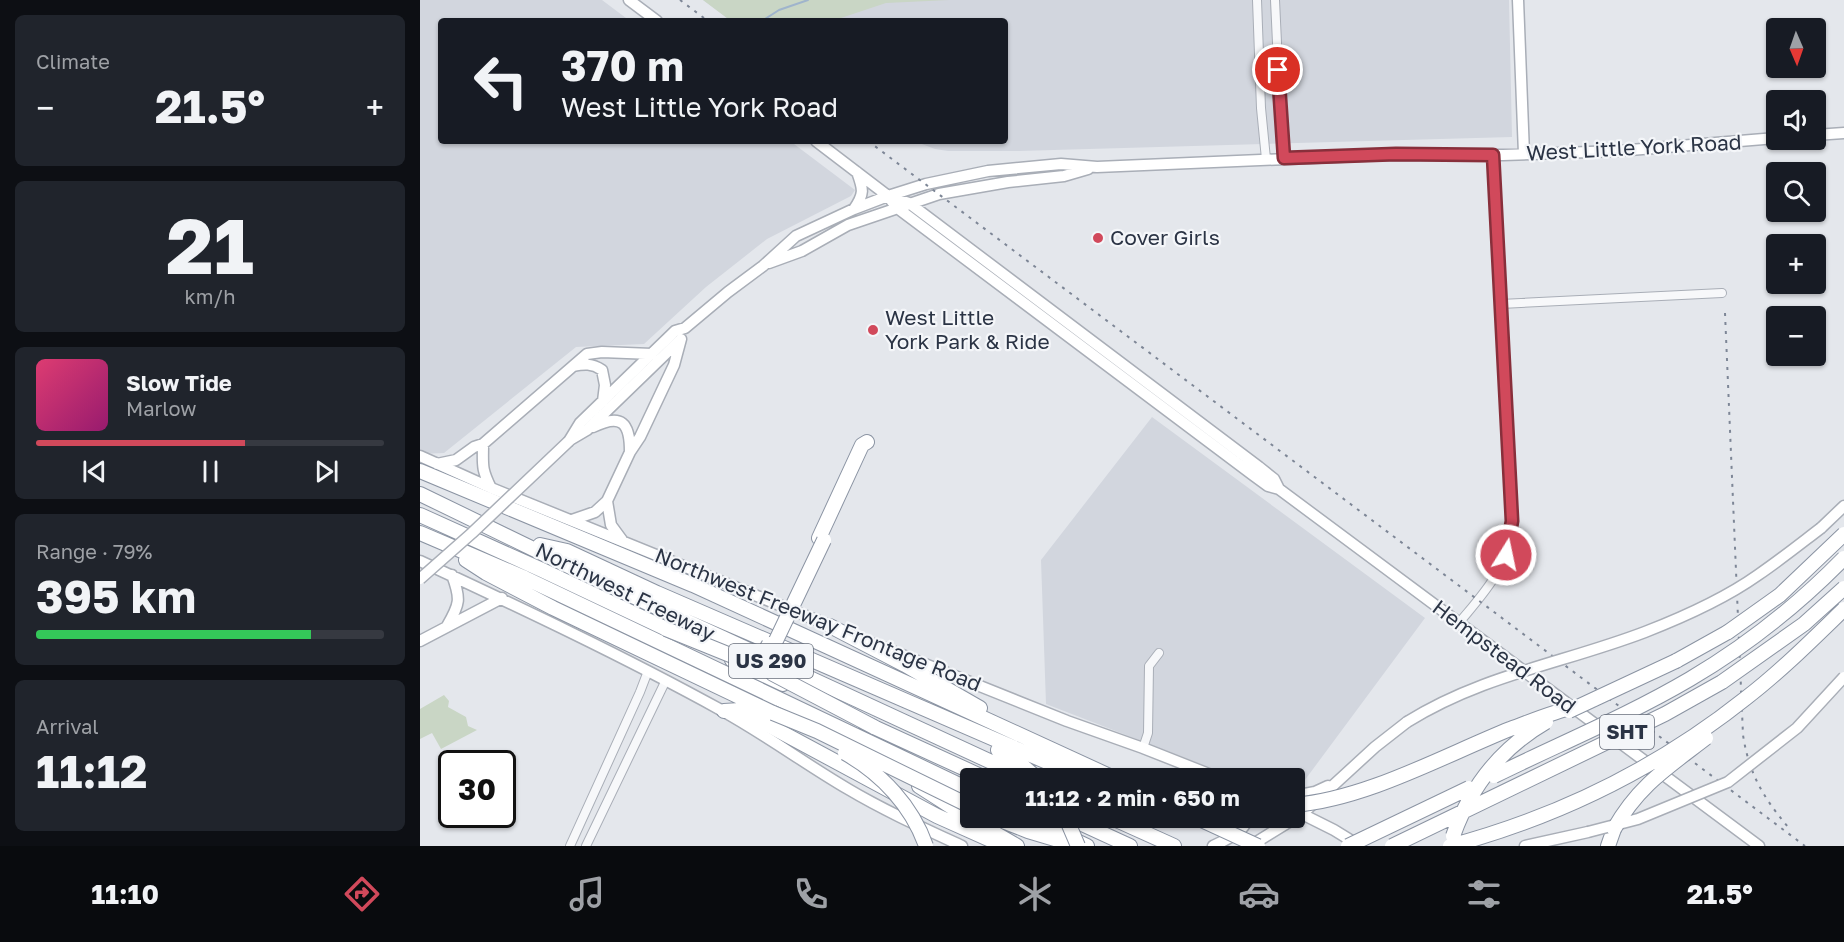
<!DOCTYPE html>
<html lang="en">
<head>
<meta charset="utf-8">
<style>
  body { margin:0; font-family:"Golos Text",sans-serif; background:#20242c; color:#f1f3f6; height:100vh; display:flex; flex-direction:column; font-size:22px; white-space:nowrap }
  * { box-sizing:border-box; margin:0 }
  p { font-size:20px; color:#9ea1a6 }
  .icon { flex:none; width:33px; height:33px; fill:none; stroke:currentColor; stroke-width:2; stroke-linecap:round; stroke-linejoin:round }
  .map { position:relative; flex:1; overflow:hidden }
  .details { display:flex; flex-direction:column; gap:15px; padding:15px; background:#0d0f14; width:420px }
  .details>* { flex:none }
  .top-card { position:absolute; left:18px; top:18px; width:570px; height:126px; border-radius:6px; box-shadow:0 2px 4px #0004; background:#171b24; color:#f1f3f6; overflow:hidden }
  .needle { width:39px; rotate:178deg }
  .buttons { position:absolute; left:1346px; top:18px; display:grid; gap:12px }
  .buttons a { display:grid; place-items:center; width:60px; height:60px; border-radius:6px; background:#171b24; box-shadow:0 2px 4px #0004; font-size:30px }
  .speed { position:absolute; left:18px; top:750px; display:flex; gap:12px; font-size:30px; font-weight:700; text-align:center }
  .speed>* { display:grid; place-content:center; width:78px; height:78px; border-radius:50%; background:#171b24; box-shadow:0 2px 4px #0004; line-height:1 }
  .speed .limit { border:3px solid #111; border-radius:9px; background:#fff; color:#111 }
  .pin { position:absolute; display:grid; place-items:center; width:51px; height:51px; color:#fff; margin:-26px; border:3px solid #fff; border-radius:50%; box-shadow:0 2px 6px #0007 }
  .me { position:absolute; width:66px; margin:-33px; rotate:10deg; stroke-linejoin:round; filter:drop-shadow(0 0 4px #0008) }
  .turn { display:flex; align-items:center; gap:21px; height:126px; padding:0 24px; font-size:27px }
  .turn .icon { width:78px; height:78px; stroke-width:2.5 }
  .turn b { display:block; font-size:42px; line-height:51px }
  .big { font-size:45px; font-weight:700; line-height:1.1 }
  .details .widget { flex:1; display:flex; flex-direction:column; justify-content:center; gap:9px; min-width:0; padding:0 21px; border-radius:9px; background:#20242c }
  .details .dial { align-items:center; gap:0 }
  .dial b { font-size:78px; line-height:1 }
  .song { display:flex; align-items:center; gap:18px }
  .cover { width:72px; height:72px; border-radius:9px; background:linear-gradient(135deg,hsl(340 70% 55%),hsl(320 70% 35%)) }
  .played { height:6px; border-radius:3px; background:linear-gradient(90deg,#d1495b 60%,#363941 60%) }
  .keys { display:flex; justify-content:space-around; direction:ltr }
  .heat { display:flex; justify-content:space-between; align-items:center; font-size:33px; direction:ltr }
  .charge { height:9px; border-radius:4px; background:linear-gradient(90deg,#34c759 79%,#363941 0) }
  .trip { position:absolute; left:540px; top:768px; width:345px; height:60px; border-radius:6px; background:#171b24; box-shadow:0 2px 4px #0004; font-weight:700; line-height:60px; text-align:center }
  .dock { display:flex; height:96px; justify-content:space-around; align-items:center; background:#090b0e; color:#9ea1a6 }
  .dock .icon { width:42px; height:42px }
  .dock .active { color:#d1495b }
  .dock b { font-size:27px; color:#f1f3f6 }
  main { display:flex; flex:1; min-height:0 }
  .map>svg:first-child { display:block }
  .built { fill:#d2d6de }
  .green { fill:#c9d6c5 }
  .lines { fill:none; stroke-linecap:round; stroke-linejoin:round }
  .stream { stroke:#9fb4cc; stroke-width:2 }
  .street-casing { stroke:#a9aeb7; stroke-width:10 }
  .secondary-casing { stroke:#a9aeb7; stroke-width:13 }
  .highway-casing { stroke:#8b94a3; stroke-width:16 }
  .street { stroke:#f7f8fa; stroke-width:8 }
  .secondary { stroke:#fff; stroke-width:10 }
  .highway { stroke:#fff; stroke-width:14 }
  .rail { stroke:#7d8696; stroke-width:2; stroke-dasharray:3 6; stroke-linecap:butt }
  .secondary-bridge-casing { stroke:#a9aeb7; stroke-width:13; stroke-linecap:butt }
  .highway-bridge-casing { stroke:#8b94a3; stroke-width:16; stroke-linecap:butt }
  .secondary-bridge { stroke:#fff; stroke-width:10 }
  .highway-bridge { stroke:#fff; stroke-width:14 }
  .route-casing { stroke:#882f3b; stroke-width:15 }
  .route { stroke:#d1495b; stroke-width:10 }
  .poi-dot { fill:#d1495b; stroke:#f4f6f9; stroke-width:2 }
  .labels { text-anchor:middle; stroke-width:4.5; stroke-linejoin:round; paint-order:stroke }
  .shield { fill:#f4f6f9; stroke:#676e7b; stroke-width:1.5 }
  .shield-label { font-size:20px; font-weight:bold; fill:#2b3445 }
  .street-label { font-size:21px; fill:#2b3445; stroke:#f4f6f9 }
  .poi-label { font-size:21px; fill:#2b3445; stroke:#f4f6f9; text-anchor:start }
</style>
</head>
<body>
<main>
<section class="details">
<div class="widget"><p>Climate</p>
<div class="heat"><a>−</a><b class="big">21.5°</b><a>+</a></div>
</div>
<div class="widget dial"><b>21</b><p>km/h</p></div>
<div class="widget">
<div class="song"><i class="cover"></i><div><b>Slow Tide</b><p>Marlow</p></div></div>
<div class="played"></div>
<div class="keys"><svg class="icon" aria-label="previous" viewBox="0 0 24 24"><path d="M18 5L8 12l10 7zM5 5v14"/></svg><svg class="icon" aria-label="pause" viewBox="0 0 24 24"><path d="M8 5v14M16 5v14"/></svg><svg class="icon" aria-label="next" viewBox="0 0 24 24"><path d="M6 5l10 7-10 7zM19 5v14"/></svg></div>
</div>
<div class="widget"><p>Range · 79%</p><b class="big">395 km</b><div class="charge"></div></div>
<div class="widget"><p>Arrival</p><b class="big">11:12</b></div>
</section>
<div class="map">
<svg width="1424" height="846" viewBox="0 0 1424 846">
  <rect width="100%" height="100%" fill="#e4e7ec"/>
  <path class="built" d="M0 0H182L210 21H21V141H370L435 190 431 196 347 239 286 287 224 344 156 347 24 453 0 454Z
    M283 0H1089L1092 137 599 151H528L515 149 494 141H585V21H311Z
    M732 417 1005 618 876 792H875L874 778H817L626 704 621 560Z"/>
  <path class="green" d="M283 0H529L466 3 418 19V21H311Z
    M24 695 29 701 28 707 46 717 48 726 57 730 21 749 12 733 0 739V709Z"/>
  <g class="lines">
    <path class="stream" d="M342 21 359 10 388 0"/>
    <defs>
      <path id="street" d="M837 0 841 108 846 159
        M855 0 860 107 864 158
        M839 54 857 52
        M1081 304 1302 293
        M1038 624C1067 589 1088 569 1092 521L1073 155
        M723 748 728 733 729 666 739 653
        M150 846 220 692 228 671
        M166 846 246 680"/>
      <path id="secondary" d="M209 0 237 21
        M1098 0 1104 154
        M1395 135 1424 133
        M396 141 468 196 476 207 833 475 848 486 859 489 1339 846
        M468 196 489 203 839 467 854 479 859 489
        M434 209C445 193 443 189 437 172
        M349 263 382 251 428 225 519 194 588 182 644 176 668 169
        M153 366C164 364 172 363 182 370L185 385 183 401
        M173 427C202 413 210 423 210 452
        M150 440 167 430 260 340
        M149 441 160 423 255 331 265 328 308 292 343 266 376 236 434 209 468 196 506 184 568 171 641 164 677 167 959 155H1083L1198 151 1356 138
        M63 444C63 465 61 468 71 488
        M0 456 71 488 416 628
        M17 464 36 460 54 447 63 444 167 354 182 352 232 354
        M187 501 191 525 202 540
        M152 520 175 512 187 501 210 452 220 437 254 365 261 339
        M1401 528 1424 506
        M0 561C101 608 203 656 301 710 345 734 385 764 428 789 465 811 503 828 542 846
        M27 626C40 604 41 599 32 575
        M0 641 82 598
        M455 644 647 721 723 748 799 778
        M874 796 895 792 908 786
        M878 812 914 830 940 846
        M793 846C808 839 822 833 829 818
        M830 846 882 814 955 747 987 722
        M1105 846 1168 832"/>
      <path id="highway" d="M0 471 273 585 694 778
        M0 494 169 576 606 778
        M0 515 122 570 257 634
        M0 533 105 578 550 790
        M399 538 442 445 447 442
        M120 545 147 551 237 593 664 778
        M46 560 66 573 133 608 353 713
        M410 626 485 665 560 708
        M312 660 363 684
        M1256 661 1308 632
        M304 711 320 710 517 816 584 846
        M445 723 565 778
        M578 750 592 757 617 778
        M499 786 552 820 597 846
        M575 818 608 831 648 843
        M608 818 667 846
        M649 818 710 846
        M692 818 754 846
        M1188 846 1194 829"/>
    </defs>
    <use href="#street" class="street-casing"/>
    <use href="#secondary" class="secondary-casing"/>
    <use href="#highway" class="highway-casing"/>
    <use href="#street" class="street"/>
    <use href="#secondary" class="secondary"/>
    <use href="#highway" class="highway"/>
    <path class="rail" d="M260 0 288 21
      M448 141 1385 846
      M1305 313 1323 735C1329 774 1343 797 1368 827"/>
    <defs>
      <path id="secondary-bridge" d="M0 579 52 533 149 441
        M987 722C1062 675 1144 663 1225 632 1261 618 1307 597 1338 575 1360 560 1380 544 1401 528
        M1168 832 1218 819 1308 782 1377 728 1424 677"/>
      <path id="highway-bridge" d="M404 540 351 651 347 666 353 674 454 727
        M246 629 325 661C338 661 343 655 349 644
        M1308 632 1360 595 1424 534
        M1149 711 1256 661
        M353 713 397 731 550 806
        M425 753C462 774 492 806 506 846
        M1074 776C1139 744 1207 716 1270 679 1326 646 1378 605 1424 558
        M874 805C946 799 1023 756 1090 729 1112 721 1132 712 1155 707
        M646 818 658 846
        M777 818 838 846
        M1194 829C1218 786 1247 768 1286 738
        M1033 836C1050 788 1081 748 1126 722
        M928 846 1049 788
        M972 846 1245 714 1302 682 1384 624 1424 588
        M1030 846C1138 817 1238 768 1326 698 1361 671 1393 639 1424 609"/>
    </defs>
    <use href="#secondary-bridge" class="secondary-bridge-casing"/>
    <use href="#highway-bridge" class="highway-bridge-casing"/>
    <use href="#secondary-bridge" class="secondary-bridge"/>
    <use href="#highway-bridge" class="highway-bridge"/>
  </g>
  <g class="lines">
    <defs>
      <path id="route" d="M858 70 864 158 976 154 1073 155 1092 521 1086 555"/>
    </defs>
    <use href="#route" class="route-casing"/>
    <use href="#route" class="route"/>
  </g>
  <g class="poi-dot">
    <circle cx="678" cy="238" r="6"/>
    <circle cx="453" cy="330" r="6"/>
  </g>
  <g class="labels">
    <g class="shield">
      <rect x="309" y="644" width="84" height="34" rx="4.5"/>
      <rect x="1180" y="715" width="54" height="34" rx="4.5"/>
    </g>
    <g class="shield-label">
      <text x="351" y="668">US 290</text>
      <text x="1207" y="739">SHT</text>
    </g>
    <g class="street-label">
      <text transform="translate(1214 148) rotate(-3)" y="7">West Little York Road</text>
      <text transform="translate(205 592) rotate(26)" y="7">Northwest Freeway</text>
      <text transform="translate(398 620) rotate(22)" y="7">Northwest Freeway Frontage Road</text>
      <text transform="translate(1084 657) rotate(37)" y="7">Hempstead Road</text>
    </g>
    <g class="poi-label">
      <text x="690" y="245">Cover Girls</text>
      <text x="465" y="325">West Little<tspan x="465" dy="24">York Park &amp; Ride</tspan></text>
    </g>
  </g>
</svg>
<div class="buttons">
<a><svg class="needle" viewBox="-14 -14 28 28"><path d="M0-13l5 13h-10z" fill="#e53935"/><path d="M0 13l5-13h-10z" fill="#9ea1a6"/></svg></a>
<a><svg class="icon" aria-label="sound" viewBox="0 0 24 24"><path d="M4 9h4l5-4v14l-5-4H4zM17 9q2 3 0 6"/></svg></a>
<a><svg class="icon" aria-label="search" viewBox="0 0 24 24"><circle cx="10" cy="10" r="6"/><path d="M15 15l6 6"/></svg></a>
<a>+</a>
<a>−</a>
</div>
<div class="speed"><div class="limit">30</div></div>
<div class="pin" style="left:858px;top:70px;background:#d93025"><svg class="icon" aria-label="arrive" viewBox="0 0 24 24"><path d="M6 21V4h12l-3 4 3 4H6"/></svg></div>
<svg class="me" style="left:1086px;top:555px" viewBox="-20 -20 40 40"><circle r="17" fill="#d1495b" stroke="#fff" stroke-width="3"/><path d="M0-11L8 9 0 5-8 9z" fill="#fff"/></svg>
<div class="trip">11:12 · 2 min · 650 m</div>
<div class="top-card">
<div class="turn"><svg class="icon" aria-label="left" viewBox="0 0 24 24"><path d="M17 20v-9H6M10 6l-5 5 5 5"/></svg><div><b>370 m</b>West Little York Road</div></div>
</div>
</div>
</main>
<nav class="dock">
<b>11:10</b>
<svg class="icon active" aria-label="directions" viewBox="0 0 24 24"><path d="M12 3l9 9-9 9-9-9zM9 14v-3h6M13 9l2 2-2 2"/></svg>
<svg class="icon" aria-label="music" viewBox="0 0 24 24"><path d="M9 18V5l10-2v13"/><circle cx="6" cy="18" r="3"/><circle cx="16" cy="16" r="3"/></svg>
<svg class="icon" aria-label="phone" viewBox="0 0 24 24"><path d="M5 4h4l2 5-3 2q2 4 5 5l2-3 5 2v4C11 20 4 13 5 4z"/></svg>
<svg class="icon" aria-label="climate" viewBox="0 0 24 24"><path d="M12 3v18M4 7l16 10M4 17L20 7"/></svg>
<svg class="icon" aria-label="car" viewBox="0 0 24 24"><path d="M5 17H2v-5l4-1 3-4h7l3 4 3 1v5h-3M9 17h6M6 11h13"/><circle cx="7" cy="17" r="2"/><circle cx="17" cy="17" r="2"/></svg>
<svg class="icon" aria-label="filters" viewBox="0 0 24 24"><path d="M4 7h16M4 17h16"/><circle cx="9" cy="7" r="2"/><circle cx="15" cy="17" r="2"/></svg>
<b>21.5°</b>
</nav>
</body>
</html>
